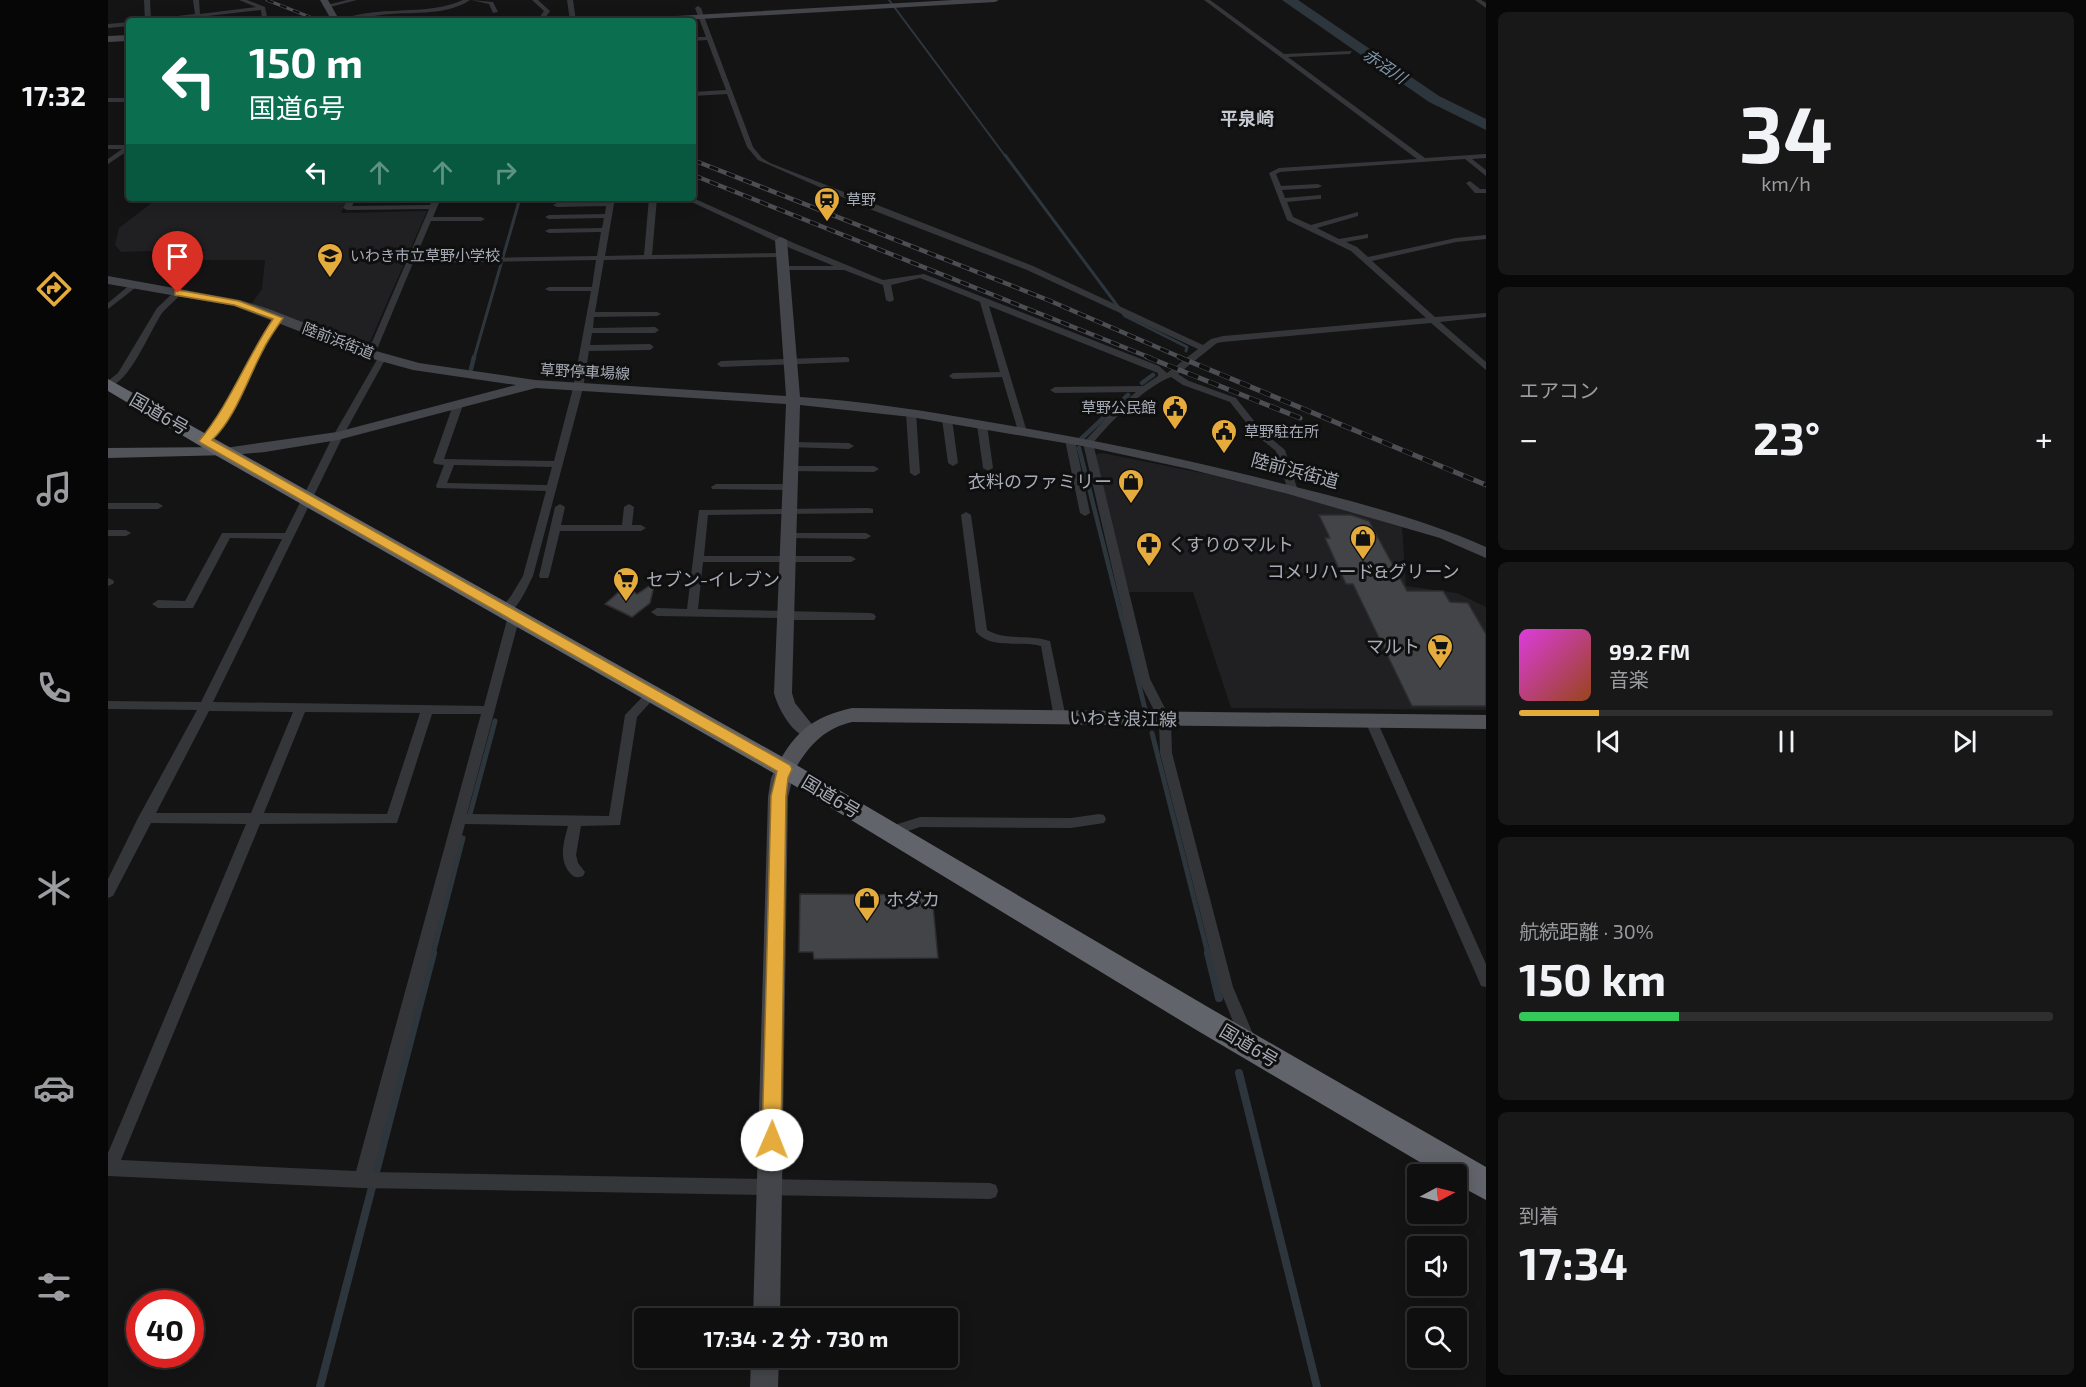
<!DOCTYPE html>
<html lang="ja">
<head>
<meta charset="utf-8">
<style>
  body { margin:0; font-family:"Exo 2","Noto Sans JP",sans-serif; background:#181819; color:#f1f3f6; height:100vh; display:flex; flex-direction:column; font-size:22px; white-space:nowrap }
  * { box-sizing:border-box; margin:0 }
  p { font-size:20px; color:#9b9c9f }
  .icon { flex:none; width:33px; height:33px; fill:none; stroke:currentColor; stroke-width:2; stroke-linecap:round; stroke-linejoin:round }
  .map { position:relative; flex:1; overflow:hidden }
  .side { display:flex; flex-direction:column; gap:12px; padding:12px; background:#080809; width:600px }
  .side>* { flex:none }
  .top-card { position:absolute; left:18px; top:18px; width:570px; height:183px; border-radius:6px; box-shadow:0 3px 15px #0003,0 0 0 2px #2f2f30; background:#0b6e4f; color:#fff; overflow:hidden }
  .needle { width:39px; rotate:83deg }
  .controls { position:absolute; left:1299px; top:1164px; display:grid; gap:12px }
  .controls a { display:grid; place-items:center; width:60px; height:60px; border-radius:6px; background:#0f0f10; box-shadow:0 3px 15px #0003,0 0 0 2px #2f2f30; font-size:30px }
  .speed { position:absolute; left:18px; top:1290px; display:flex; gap:12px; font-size:30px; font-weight:700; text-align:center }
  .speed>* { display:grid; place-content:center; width:78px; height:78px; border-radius:50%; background:#0f0f10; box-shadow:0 3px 15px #0003,0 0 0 2px #2f2f30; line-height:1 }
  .speed .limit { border:9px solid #d22; background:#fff; color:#111 }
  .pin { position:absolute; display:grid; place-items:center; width:51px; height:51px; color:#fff; margin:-62px -26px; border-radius:50% 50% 50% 0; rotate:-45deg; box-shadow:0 0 6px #0007 }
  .pin .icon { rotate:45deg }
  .me { position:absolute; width:66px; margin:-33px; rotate:1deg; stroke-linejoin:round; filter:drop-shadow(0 0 4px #0008) }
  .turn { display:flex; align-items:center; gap:21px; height:126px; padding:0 24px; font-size:27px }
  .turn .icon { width:78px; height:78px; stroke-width:2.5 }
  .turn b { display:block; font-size:42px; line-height:51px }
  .lanes { display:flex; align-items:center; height:57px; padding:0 24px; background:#0003; justify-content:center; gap:30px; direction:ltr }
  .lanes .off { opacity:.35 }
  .big { font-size:45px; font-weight:700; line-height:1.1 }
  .side .widget { flex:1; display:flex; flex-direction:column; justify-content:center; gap:9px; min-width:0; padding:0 21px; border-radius:9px; background:#181819 }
  .side .dial { align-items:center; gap:0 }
  .dial b { font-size:78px; line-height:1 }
  .song { display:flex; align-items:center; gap:18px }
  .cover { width:72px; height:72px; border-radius:9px; background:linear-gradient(135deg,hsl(300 70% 55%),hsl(20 70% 35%)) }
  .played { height:6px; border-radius:3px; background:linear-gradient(90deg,#e5ac3d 15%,#2f2f30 15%) }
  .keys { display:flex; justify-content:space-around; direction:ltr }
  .heat { display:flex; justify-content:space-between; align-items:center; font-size:33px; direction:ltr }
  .charge { height:9px; border-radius:4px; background:linear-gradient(90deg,#34c759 30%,#2f2f30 0) }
  .trip { position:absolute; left:526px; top:1308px; width:324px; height:60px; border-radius:6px; background:#0f0f10; box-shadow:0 3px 15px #0003,0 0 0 2px #2f2f30; font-weight:700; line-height:60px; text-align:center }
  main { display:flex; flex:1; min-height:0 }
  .dock { display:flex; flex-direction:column; width:108px; justify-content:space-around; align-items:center; background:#060606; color:#9b9c9f }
  .dock .icon { width:42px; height:42px }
  .dock .selected { color:#e5ac3d }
  .dock b { font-size:27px; color:#f1f3f6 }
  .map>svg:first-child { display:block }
  .built { fill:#202022 }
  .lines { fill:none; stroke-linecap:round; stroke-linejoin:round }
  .stream-far4 { stroke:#2e363d; stroke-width:2 }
  .stream-far3 { stroke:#2e363d; stroke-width:3 }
  .stream-far2 { stroke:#2e363d; stroke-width:4.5 }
  .stream-far1 { stroke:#2e363d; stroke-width:5 }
  .stream { stroke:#2e363d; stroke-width:8 }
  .river { fill:#2e363d; fill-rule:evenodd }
  .building { fill:#434448; stroke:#2e2e31; stroke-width:1.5 }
  .street { fill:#35363a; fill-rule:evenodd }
  .secondary { fill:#43454a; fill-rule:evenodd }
  .primary { fill:#515359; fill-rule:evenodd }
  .highway { fill:#62646b; fill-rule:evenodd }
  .rail-far2-casing { stroke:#4c4e53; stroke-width:3 }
  .rail-far1-casing { stroke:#4c4e53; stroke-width:4.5 }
  .rail-casing { stroke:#4c4e53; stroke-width:5 }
  .rail-far2 { stroke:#0f0f10; stroke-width:2; stroke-dasharray:7; stroke-linecap:butt }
  .rail-far1 { stroke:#0f0f10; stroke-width:3; stroke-dasharray:9; stroke-linecap:butt }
  .rail { stroke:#0f0f10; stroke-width:4; stroke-dasharray:11; stroke-linecap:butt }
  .route { fill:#e5ac3d; stroke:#957028; stroke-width:1.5 }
  .labels { text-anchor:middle; stroke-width:6; stroke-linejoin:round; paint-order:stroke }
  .far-poi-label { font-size:15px; fill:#a7abb5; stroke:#0f0f10; text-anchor:start }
  .far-street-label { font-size:15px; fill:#a7abb5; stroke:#0f0f10 }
  .far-water-label { font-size:16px; font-style:italic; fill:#8098ae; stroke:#0f0f10 }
  .far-quarter-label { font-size:18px; font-weight:bold; fill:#c7cad1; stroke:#0f0f10 }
  .street-label { font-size:18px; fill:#a7abb5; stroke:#0f0f10 }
  .poi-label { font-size:18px; fill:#a7abb5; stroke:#0f0f10; text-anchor:start }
</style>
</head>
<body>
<main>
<nav class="dock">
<b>17:32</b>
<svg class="icon selected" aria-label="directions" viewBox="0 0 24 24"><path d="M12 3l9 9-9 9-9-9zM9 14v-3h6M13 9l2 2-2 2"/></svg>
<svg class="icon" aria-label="music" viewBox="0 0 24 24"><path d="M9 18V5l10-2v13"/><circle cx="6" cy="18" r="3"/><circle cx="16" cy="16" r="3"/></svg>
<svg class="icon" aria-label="phone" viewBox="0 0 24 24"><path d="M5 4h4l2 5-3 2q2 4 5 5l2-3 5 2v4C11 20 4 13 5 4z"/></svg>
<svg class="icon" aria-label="climate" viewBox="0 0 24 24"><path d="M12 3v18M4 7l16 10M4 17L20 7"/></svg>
<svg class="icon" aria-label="car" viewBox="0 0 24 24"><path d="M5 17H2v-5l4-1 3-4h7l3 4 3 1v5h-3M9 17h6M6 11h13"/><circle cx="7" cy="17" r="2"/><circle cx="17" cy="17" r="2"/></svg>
<svg class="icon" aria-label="filters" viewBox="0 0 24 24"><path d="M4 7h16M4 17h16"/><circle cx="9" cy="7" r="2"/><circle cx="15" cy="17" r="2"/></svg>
</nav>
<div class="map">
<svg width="1378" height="1387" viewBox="0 0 1378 1387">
  <rect width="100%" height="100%" fill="#141415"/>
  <path class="built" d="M50 198H239L233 213 319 211 261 344 254 348 143 304 154 289 157 260H92L96 249 13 252 7 245 11 228Z
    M994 453 1104 475 1219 504 1294 527 1298 586 1349 593 1378 607V710L1123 708 1085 592H1021L986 455Z"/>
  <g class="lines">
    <path class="stream-far4" d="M781 0 898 157"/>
    <path class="stream-far3" d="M897 155 1017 316 1079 347 1078 351
      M366 358 412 198"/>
    <path class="stream-far2" d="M363 369 366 357
      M1034 383 1045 375
      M973 439 1020 395
      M971 448 1014 619"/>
    <path class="stream-far1" d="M1014 617 1037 709
      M1044 733 1100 954
      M362 814 387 721
      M325 954 355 838"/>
    <path class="stream" d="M1100 953 1111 998
      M1131 1073 1209 1387
      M212 1387 325 953"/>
    <path class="river" d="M1174 0H1190L1331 96 1378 119V130L1321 102Z"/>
  </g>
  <path class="building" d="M1211 515H1243L1261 521 1299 591H1335L1342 602 1360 603 1378 634V706H1304L1245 584H1238L1217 538H1222Z
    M547 582 542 603 524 617 497 604 513 590 523 595 526 592 529 594Z
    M692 894 824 895 830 958 706 959 705 952H691Z"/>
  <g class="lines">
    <path class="street" d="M36 0H42L43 19 87 14 85 0H91L92 14 148 7 131 0H139L157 7 160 21H154L153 10 56 21H37Z
      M239 0H249L218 8 215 6Z
      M355 0H362C337 17 301 11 273 15 258 17 245 21 230 21 267 4 320 17 355 0Z
      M363 0 385 2 390 12 385 13 381 4Z
      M424 0H430L442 11 435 21H429L436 11Z
      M459 0H465L468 21H462Z
      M1096 0H1102L1176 54 1244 51 1242 54 1180 57 1317 158 1378 154V158L1364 159 1378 170V176L1357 159 1172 172 1168 174 1173 186 1210 184 1214 186 1210 188 1174 190 1177 198 1213 195V199H1210L1179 202 1185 217 1203 225 1250 212V216L1209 228 1231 239 1260 234V238L1238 242 1249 247 1260 257 1348 238 1378 235V239L1348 242 1264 261 1327 317 1378 313V317L1332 322 1378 362V370L1323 323 1115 342 1109 343 1070 374 1081 381 1128 398 1154 431 1177 450 1190 491 1185 494 1180 491 1168 451 1148 435 1122 402 1075 385 1063 377C1038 386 1002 422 985 443L1042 679 1063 720 1064 753 1125 987 1148 1041 1145 1046 1140 1048 1135 1046 1111 987 1052 753 1051 720 1030 679 975 443 1002 414 1028 392 947 393 942 390 947 387 1035 386 1050 376V373L881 306 919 432 914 435 911 434 894 377 845 379 841 376 845 373 892 372 872 302 812 278 783 285 786 300 782 302 778 300 775 285 736 270H672L671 268 675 266H726L682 248 575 198H585L688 244 775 280 816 274 1051 366 1059 373 1090 349 919 270 759 208 650 160 639 147 619 94 585 96V92L618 90 599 40 585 41V37H598L587 8 590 6 593 8 645 147 654 158 662 163 925 266 1095 345 1103 339 1115 336 1318 318 1243 251 1179 220 1161 173 1171 168 1309 159Z
      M1367 0H1373L1378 3V8Z
      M353 16 356 18V21H350V18Z
      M21 22V26L0 28V24Z
      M0 98H21V102H0Z
      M0 145H21V150L0 164V159L14 149H0Z
      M1362 181 1372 189H1378V193H1367L1358 183Z
      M240 198H248L244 206 322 205 325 198H333L325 217H373L377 219 373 221H323L307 259 489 256 493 232 441 233 437 231 441 229 494 228 496 218 441 219 437 217 441 215 497 214 498 206 449 207 445 205 449 203 499 202V198H507L497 256 536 255 541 198H549L544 255 674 253 678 255 674 257 496 260 487 312H549L553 314 549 316 486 317 485 328 547 327 551 330 547 333H484L482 345 542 344 546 347 542 350 481 351 475 388 425 576C418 589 411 609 397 615L391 611 403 596 415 576 438 491 329 488 328 486 336 465 327 464 325 462 345 405 350 402 355 405 336 459 446 461 465 388 483 291H441L437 289 441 287H484L488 260 305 263 267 354 260 356 259 354 321 209 239 210 235 208ZM346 465 444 467 439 485 339 483Z
      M24 283 31 285 0 309V303Z
      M67 291 74 293C68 300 60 306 54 313 42 331 21 384 0 387V381L10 373 49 308Z
      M167 316 174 318 116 422 100 443H94L92 441 107 422Z
      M274 355 278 358 235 436 105 702 376 706 400 616 406 612 410 613 412 616 359 814 501 816 517 715 540 691H548L550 694 529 717 512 825 473 826 468 855 470 863 477 872 475 876C469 878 466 878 462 873 450 859 456 841 460 826L357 824 265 1172 882 1183 888 1185 890 1191 888 1197 882 1199 254 1188 0 1176V1153L138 824 43 823 5 896 0 898V879L30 818 89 710 0 709V701L93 702 174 539 122 538 85 608H50L44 604 50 600 77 601 114 533H177L225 436 270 358ZM101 711 185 712 143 813H48ZM197 712 312 713 279 814 156 813ZM324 714H373L248 1171 13 1160 152 824 289 823Z
      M738 357 741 358V362L613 367 609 364 613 361Z
      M803 410 808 413 812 473 807 476 802 473 798 413Z
      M839 416 844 419 850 463 845 466 840 463 834 419Z
      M874 422 879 425 885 468 880 471 875 468 869 425Z
      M962 437 967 440 982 513 977 516 972 513 957 440Z
      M684 442 741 443 746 446 741 449 681 447 679 445Z
      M683 466H766L771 469 766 472 680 471 678 469Z
      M608 484H683L688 487 683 490 604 489 603 487Z
      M0 503H50L55 506 50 509H0Z
      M452 504 457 507 453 525H514L516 507 521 504 526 507 524 525H533L538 528 533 531H452L441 576 440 578H432L431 576 447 507Z
      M761 508 765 509V513L600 515 596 556H743L748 559 743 562H595L590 609 762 613 766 614 768 617 766 620H678L673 618 549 616 543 612 549 608 579 609 591 510Z
      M858 512 863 515 879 630C897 641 922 634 942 641L958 718 956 721H948L946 718 933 646C912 640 884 650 868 632L853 515Z
      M0 530H18L23 533 18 536H0Z
      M681 533H758L763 536 758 539 677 538 676 536 677 534Z
      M0 578 5 580 6 582 5 584 0 586Z
      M1263 717 1269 721 1378 964V987L1373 986 1371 981 1257 721Z
      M991 814 996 815 998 819 996 823 963 828 812 827 782 837 777 836 775 832 777 828 812 817 963 818Z"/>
    <path class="secondary" d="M212 0H220L232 21H224Z
      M845 0H891L887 2 558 21H511L515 19Z
      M21 35V41L0 42V36Z
      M673 237 679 240 692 397C755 401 818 411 881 422 971 437 1059 455 1148 477 1224 496 1306 515 1378 547V558L1332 538 1180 494 1081 469 980 447 803 417 692 405 684 693 687 703 710 732 708 737C688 743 670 709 666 693L678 404 428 388 230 440 157 452 115 456 108 452 110 449 229 432 408 385 305 370 258 357 126 306 0 284V276L132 300 161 309 268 351 311 363 427 380 678 396 667 240Z
      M677 762 684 764 687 769 680 797 672 1318H645L660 797 663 778 670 764Z
      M643 1358H671L670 1387H642Z"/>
    <path class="primary" d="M115 447 121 449 123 452 121 455 0 458V448Z
      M744 708 1378 715V729L744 722C714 729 699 748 684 774L677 777 670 774 667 769C687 732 702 718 744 708Z"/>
    <path class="highway" d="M0 379 685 763 1105 1010 1378 1167V1200L1348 1184V1174H1332L1085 1028 669 775 109 456 0 391Z"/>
    <defs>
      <path id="rail-far2" d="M159 0 212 21"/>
      <path id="rail-far1" d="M585 160 940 300 1074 358
        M585 175 1043 358"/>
      <path id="rail" d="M1039 357 1192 418
        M1071 357 1378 485"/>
    </defs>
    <use href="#rail-far2" class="rail-far2-casing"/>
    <use href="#rail-far1" class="rail-far1-casing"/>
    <use href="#rail" class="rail-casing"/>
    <use href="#rail-far2" class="rail-far2"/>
    <use href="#rail-far1" class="rail-far1"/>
    <use href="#rail" class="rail"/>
  </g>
  <path class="route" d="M70 290 131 301 175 318C168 329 160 339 155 350 140 378 127 419 104 440L682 765 684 769 680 778 678 796 673 1140 670 1146 664 1149 657 1146 654 1140 663 796 669 771 93 443 91 441C122 404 138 359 165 319L126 305 67 295V291Z"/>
  <defs>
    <symbol id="station-pin" viewBox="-11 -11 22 30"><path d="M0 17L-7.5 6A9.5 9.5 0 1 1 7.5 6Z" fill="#e5ac3d" stroke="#0f0f10"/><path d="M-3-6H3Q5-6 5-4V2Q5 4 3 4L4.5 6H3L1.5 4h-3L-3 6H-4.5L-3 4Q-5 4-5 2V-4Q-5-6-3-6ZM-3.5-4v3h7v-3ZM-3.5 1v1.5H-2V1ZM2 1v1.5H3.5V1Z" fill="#111"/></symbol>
    <symbol id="school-pin" viewBox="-11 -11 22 30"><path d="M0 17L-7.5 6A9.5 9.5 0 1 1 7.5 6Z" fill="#e5ac3d" stroke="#0f0f10"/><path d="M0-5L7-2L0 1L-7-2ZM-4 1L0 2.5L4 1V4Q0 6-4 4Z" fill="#111"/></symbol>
    <symbol id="civic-pin" viewBox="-11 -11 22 30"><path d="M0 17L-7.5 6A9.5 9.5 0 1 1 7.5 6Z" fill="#e5ac3d" stroke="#0f0f10"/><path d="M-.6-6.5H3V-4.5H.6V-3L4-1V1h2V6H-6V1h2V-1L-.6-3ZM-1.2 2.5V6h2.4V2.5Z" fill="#111"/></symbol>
    <symbol id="shop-pin" viewBox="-11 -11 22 30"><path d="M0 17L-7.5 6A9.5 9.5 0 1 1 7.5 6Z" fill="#e5ac3d" stroke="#0f0f10"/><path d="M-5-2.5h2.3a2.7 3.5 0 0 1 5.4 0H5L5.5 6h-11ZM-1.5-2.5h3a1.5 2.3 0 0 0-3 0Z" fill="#111"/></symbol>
    <symbol id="pharmacy-pin" viewBox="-11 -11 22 30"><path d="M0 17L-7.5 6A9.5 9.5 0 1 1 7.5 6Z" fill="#e5ac3d" stroke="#0f0f10"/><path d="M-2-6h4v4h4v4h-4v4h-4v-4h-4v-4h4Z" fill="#111"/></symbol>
    <symbol id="supermarket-pin" viewBox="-11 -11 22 30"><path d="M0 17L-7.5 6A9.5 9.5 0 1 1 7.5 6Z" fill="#e5ac3d" stroke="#0f0f10"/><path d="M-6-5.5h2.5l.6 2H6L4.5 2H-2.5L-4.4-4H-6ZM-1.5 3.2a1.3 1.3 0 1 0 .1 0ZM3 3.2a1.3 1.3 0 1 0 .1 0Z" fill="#111"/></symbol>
  </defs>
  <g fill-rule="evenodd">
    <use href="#station-pin" x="704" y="185" width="30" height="40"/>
    <use href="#school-pin" x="207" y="241" width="30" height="40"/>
    <use href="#civic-pin" x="1052" y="393" width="30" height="40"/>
    <use href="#civic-pin" x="1101" y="417" width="30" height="40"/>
    <use href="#shop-pin" x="1008" y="467" width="30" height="40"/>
    <use href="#shop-pin" x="1240" y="523" width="30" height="40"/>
    <use href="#pharmacy-pin" x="1026" y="530" width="30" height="40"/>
    <use href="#supermarket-pin" x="503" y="565" width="30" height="40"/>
    <use href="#supermarket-pin" x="1317" y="632" width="30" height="40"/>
    <use href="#shop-pin" x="744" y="885" width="30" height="40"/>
  </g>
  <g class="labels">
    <g class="far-poi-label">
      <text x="738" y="205">草野</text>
      <text x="242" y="261">いわき市立草野小学校</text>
      <text x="1048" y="413" text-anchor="end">草野公民館</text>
      <text x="1136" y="437">草野駐在所</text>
    </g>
    <g class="far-street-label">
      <text transform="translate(230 341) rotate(21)" y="5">陸前浜街道</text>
      <text transform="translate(477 372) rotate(3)" y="5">草野停車場線</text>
    </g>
    <g class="far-water-label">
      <text transform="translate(1277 66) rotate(34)" y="6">赤沼川</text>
    </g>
    <g class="far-quarter-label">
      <text x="1139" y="125">平泉崎</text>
    </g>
    <g class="street-label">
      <text transform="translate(51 414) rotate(30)" y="6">国道6号</text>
      <text transform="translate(1187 471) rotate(15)" y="6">陸前浜街道</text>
      <text transform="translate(1015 719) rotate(1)" y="6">いわき浪江線</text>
      <text transform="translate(723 797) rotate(31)" y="6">国道6号</text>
      <text transform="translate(1141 1046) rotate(31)" y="6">国道6号</text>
    </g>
    <g class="poi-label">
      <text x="1004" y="488" text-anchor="end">衣料のファミリー</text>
      <text x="1060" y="551">くすりのマルト</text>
      <text x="1255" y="578" text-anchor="middle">コメリハード&amp;グリーン</text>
      <text x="538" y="586">セブン-イレブン</text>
      <text x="1312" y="653" text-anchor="end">マルト</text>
      <text x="778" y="906">ホダカ</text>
    </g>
  </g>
</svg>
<div class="controls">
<a><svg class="needle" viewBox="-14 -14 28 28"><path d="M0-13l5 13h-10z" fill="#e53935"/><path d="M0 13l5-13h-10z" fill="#9b9c9f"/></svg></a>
<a><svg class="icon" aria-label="sound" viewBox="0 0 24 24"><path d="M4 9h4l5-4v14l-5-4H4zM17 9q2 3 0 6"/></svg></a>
<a><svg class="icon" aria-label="search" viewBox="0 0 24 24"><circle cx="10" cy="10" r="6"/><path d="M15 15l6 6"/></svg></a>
</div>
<div class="speed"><div class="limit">40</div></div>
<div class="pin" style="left:70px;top:293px;background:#d93025"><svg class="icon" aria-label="arrive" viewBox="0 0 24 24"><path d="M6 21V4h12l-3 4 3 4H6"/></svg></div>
<svg class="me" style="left:664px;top:1140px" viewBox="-20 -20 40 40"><circle r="19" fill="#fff"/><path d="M0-13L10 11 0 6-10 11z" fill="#e5ac3d"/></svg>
<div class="trip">17:34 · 2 分 · 730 m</div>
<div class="top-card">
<div class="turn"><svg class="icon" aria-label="left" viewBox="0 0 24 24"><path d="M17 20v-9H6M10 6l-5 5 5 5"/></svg><div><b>150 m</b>国道6号</div></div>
<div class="lanes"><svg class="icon" aria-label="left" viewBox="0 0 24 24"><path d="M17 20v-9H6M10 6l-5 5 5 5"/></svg><svg class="icon off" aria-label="ahead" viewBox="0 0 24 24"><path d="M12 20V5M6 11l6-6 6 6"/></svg><svg class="icon off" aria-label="ahead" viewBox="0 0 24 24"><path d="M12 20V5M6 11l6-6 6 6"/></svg><svg class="icon off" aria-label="right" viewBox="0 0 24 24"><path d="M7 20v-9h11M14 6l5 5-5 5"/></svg></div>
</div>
</div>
<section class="side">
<div class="widget dial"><b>34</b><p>km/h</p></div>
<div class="widget"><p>エアコン</p>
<div class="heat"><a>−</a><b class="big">23°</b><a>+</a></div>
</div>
<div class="widget">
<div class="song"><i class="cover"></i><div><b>99.2 FM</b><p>音楽</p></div></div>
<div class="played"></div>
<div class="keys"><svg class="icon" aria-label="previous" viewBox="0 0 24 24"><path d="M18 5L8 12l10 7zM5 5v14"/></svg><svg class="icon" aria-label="pause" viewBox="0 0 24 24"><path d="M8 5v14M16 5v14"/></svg><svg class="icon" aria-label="next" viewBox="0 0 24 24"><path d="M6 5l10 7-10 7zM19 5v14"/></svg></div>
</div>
<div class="widget"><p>航続距離 · 30%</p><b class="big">150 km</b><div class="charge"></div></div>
<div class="widget"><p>到着</p><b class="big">17:34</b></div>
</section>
</main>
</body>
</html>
